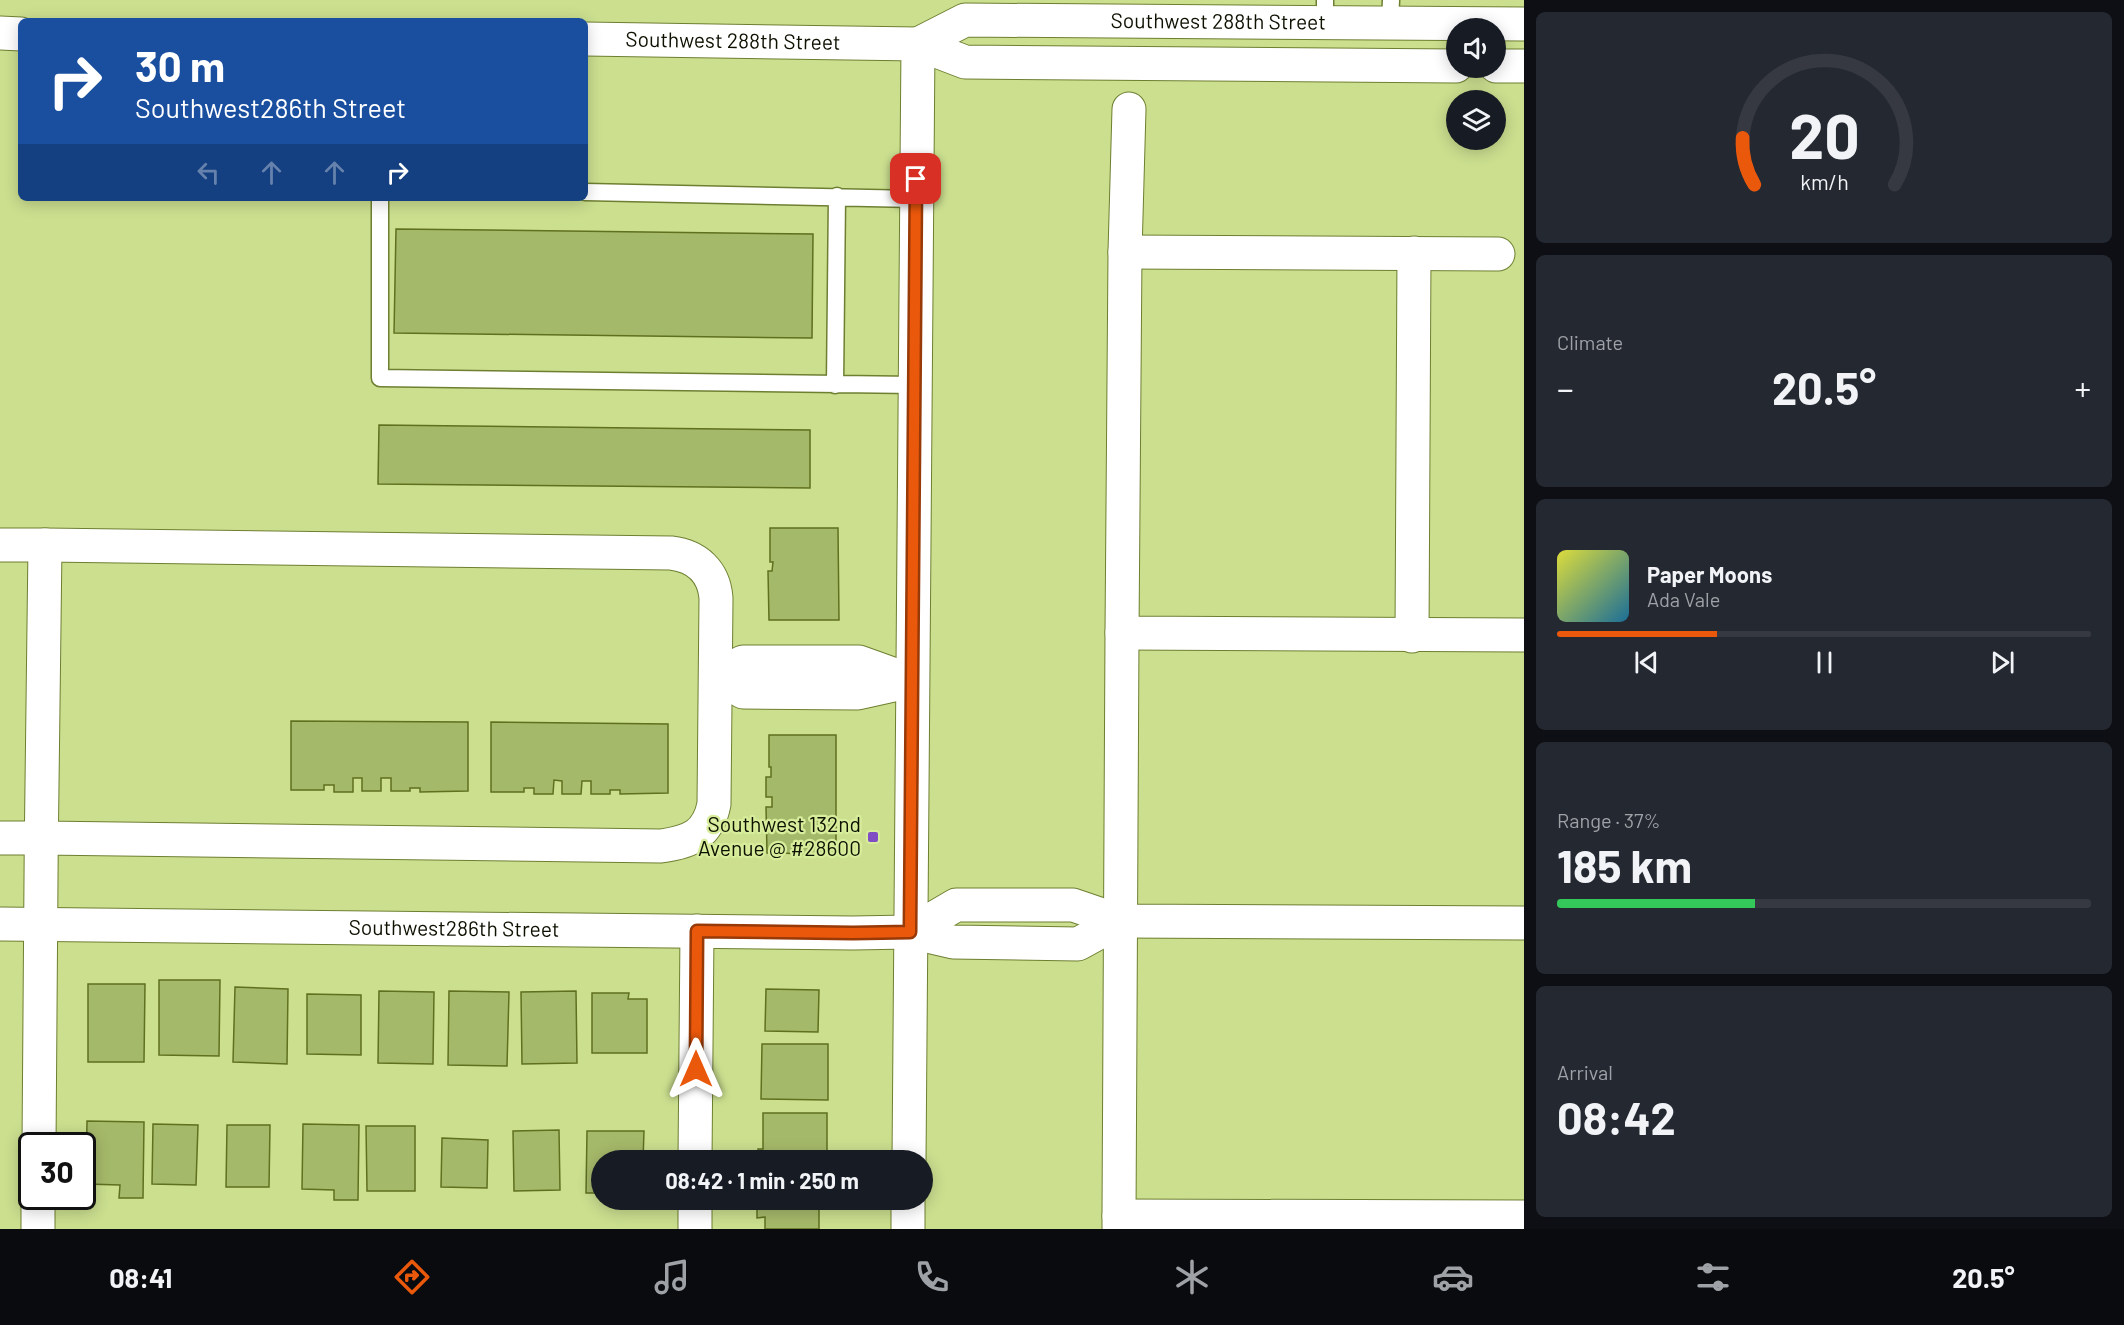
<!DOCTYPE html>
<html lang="en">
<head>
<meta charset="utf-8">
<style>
  body { margin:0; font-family:Barlow,sans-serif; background:#242831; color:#f1f3f6; height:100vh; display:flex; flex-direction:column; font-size:22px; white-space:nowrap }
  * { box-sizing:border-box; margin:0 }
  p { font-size:20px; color:#9ea1a6 }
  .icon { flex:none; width:33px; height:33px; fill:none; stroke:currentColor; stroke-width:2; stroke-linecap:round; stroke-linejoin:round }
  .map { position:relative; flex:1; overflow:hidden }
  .drawer { display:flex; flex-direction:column; gap:12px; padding:12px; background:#0d0f14; width:600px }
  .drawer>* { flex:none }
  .hud { position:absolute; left:18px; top:18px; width:570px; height:183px; border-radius:9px; box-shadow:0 3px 15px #0003; background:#1a4fa0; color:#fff; overflow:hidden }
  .fabs { position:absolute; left:1446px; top:18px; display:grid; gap:12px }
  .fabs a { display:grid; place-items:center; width:60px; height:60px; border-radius:50%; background:#171b24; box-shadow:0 3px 15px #0003; font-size:30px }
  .speed { position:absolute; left:18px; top:1132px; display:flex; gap:12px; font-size:30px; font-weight:700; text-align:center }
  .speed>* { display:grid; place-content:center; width:78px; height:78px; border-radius:50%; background:#171b24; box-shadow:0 3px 15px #0003; line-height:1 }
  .speed .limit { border:3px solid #111; border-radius:9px; background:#fff; color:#111 }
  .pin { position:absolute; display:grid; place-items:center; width:51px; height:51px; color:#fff; margin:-26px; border-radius:12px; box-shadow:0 3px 9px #0006 }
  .me { position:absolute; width:66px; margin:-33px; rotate:0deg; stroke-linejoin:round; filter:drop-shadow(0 0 4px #0008) }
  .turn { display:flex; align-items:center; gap:21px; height:126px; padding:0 18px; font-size:27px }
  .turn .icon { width:78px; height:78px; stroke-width:2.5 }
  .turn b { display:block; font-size:42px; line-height:51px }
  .lanes { display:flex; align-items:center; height:57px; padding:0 18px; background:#0003; justify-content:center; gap:30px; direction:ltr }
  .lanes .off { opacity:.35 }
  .big { font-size:45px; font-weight:700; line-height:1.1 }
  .drawer .widget { flex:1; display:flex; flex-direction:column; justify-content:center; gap:9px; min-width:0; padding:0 21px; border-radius:9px; background:#242831 }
  .drawer .dial { align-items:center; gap:0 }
  .dial svg { height:156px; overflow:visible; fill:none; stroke:#363941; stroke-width:7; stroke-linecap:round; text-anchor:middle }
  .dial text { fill:#f1f3f6; stroke:none }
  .song { display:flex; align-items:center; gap:18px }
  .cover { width:72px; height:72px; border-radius:9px; background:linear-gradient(135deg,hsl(60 70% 55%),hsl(200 70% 35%)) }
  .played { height:6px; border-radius:3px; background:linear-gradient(90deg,#ea580c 30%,#363941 30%) }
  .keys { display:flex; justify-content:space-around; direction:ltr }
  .heat { display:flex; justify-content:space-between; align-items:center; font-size:33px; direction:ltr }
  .charge { height:9px; border-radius:4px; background:linear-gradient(90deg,#34c759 37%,#363941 0) }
  .trip { position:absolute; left:591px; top:1150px; width:342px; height:60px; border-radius:30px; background:#171b24; box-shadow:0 3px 15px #0003; font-weight:700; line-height:60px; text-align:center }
  .menu { display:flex; height:96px; justify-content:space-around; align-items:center; background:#090b0e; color:#9ea1a6 }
  .menu .icon { width:42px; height:42px }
  .menu .on { color:#ea580c }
  .menu b { font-size:27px; color:#f1f3f6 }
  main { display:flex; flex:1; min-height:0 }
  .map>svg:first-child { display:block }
  .building { fill:#a5b96a; stroke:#5f701f; stroke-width:1.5 }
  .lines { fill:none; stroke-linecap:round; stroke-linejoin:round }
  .service-casing { stroke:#6e7f31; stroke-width:19 }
  .minor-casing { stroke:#6e7f31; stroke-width:35 }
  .tertiary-casing { stroke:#6e7f31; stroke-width:35 }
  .secondary-casing { stroke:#6e7f31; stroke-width:35 }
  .service { stroke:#fff; stroke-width:16 }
  .minor { stroke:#fff; stroke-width:33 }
  .tertiary { stroke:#fff; stroke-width:33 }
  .secondary { stroke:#fff; stroke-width:33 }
  .route-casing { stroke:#983908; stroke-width:15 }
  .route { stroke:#ea580c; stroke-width:10 }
  .poi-dot { fill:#814dc5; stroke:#d8ed9c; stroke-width:2 }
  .labels { text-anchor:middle; stroke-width:4.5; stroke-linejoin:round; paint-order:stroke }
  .street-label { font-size:21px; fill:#0c1100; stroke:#d8ed9c }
  .poi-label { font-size:21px; fill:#0c1100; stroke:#d8ed9c; text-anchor:end }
</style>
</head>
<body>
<main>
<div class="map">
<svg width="1524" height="1229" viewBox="0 0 1524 1229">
  <rect width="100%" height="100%" fill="#cbdf8f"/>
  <path class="building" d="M396 229 813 234 812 338 394 333Z
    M379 425 810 430V488L378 484Z
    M770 528H838L839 620H769L768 571H772L773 562H770Z
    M291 721 468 722V791L420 792V788H410V791H391V778H381V791H362V778H353V792H334V785H324V790H291Z
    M491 722 668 724V793L620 794V790H610V794H591V781H582L581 794H562V781L554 780 553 794H534V788H524V792H491Z
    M769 735H836V854L767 853 766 807H772V797H766V777H771V767H769Z
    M159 980H220L219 1056 159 1055Z
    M88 984H145L144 1062H88Z
    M235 987 288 989 287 1064 233 1062Z
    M766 989 819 990 818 1032 765 1031Z
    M379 991 434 992 433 1064 378 1063Z
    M449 991 509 992 507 1066 448 1065Z
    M576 991 577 1063 522 1064 521 992Z
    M592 993H629L628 999H647V1053H592Z
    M307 994 361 995V1055L307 1054Z
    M762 1044H828V1100L761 1099Z
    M763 1113H827V1161H758V1149H763Z
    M87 1121 144 1122 143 1198H119L120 1185 86 1184Z
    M153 1124 198 1125 196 1185 152 1184Z
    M303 1124 359 1125 358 1200H334V1190L302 1189Z
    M227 1125H270L269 1187H226Z
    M366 1126H415V1191H367Z
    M559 1130 560 1190 514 1191 513 1131Z
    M587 1131H644L643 1161H602V1193H586Z
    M442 1138 488 1140 487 1188 441 1187Z
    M757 1200H819V1229H765V1217L757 1218Z"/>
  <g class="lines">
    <defs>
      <path id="service" d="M1325 22V0
        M1390 23 1391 0
        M585 192 916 199
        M380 198V378L915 385
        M835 385 837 196"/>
      <g id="minor">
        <path d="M1129 109 1125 252 1122 633 1524 635"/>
        <path d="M1125 252 1498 254"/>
        <path d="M0 545H45"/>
        <path d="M1412 636 1414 253"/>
        <path d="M743 662H859L912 681 858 693 743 692 716 676Z"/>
        <path d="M0 838H42L661 846C690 842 708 835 714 804L716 598C714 572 697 556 671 553L45 545C42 745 40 946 39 1146"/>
        <path id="s1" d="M0 924 853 933 910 932 953 942 1078 944 1120 921"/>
        <path d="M910 932 956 905H1073L1120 921 1524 923"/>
        <path d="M695 1161 697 931"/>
        <path d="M1119 1216 1122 633"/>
        <path d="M38 1229V1197"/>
        <path d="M695 1229V1200"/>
        <path d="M1119 1229V1216L1524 1217"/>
      </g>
      <path id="tertiary" d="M909 1161 918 44
        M908 1229V1200"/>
      <g id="secondary">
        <path d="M0 33 21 34"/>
        <path id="s2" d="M585 39 918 44 965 62 1456 66"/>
        <path id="s3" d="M918 44 965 20 1524 24"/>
        <path d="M1496 66H1524"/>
      </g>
    </defs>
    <use href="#service" class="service-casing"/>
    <use href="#minor" class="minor-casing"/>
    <use href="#tertiary" class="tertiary-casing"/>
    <use href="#secondary" class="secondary-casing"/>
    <use href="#service" class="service"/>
    <use href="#minor" class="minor"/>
    <use href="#tertiary" class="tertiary"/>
    <use href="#secondary" class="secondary"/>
  </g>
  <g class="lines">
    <defs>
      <path id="route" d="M696 1069 697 931 853 933 910 932 916 179"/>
    </defs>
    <use href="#route" class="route-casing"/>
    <use href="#route" class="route"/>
  </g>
  <rect class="poi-dot" x="867" y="831" width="12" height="12" rx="3"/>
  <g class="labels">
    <g class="street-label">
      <text dy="7" stroke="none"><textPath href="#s3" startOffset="306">Southwest 288th Street</textPath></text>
      <text dy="7" stroke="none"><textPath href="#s2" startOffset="148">Southwest 288th Street</textPath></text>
      <text dy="7" stroke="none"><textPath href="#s1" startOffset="454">Southwest286th Street</textPath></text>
    </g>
    <g class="poi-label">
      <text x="861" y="832">Southwest 132nd<tspan x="861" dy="24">Avenue @ #28600</tspan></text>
    </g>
  </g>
</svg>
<div class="fabs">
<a><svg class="icon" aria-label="sound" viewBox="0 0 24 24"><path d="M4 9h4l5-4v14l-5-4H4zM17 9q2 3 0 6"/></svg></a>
<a><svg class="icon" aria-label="layers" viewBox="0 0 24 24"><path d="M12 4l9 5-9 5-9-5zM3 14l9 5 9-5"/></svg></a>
</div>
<div class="speed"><div class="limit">30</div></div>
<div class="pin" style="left:916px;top:179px;background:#d93025"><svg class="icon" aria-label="arrive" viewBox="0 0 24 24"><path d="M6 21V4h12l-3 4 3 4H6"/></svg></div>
<svg class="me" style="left:696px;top:1069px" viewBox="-20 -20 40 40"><path d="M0-17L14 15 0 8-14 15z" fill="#ea580c" stroke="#fff" stroke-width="4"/></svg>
<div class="trip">08:42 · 1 min · 250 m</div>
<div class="hud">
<div class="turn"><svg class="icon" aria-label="right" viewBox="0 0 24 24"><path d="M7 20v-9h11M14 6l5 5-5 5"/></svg><div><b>30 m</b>Southwest286th Street</div></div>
<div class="lanes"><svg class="icon off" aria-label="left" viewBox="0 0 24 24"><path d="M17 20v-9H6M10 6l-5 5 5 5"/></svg><svg class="icon off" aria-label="ahead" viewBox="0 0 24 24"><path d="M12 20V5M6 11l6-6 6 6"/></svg><svg class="icon off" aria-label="ahead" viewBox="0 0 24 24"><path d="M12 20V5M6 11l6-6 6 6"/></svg><svg class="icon" aria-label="right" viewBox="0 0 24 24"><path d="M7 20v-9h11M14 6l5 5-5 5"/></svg></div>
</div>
</div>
<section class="drawer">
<div class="widget dial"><svg viewBox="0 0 100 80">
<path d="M14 69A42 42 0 1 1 86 69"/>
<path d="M14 69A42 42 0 0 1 8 45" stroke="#ea580c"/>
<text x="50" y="56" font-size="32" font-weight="700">20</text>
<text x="50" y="72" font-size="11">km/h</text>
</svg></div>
<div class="widget"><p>Climate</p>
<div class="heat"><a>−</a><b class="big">20.5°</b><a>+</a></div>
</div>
<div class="widget">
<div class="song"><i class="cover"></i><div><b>Paper Moons</b><p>Ada Vale</p></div></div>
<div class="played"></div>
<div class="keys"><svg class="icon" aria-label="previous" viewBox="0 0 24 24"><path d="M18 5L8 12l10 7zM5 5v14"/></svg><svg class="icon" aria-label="pause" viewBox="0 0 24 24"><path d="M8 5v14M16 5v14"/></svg><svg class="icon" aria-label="next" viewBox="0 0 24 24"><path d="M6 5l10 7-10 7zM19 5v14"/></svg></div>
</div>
<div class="widget"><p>Range · 37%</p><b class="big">185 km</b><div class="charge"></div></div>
<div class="widget"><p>Arrival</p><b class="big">08:42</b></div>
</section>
</main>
<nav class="menu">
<b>08:41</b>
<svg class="icon on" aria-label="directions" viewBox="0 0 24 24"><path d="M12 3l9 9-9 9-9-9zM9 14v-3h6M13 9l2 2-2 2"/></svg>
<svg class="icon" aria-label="music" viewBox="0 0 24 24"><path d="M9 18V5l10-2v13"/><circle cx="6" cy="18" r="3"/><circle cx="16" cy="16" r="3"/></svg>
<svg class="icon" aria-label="phone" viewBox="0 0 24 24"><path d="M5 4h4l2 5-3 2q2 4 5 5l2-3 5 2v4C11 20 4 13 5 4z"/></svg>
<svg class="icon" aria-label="climate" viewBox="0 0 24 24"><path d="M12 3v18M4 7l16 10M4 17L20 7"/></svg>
<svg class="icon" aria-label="car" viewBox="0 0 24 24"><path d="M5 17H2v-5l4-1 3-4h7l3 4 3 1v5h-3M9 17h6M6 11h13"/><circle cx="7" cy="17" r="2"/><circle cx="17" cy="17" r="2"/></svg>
<svg class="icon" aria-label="filters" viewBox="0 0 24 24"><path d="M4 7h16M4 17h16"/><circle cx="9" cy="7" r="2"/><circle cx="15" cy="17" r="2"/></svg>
<b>20.5°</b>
</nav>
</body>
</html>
